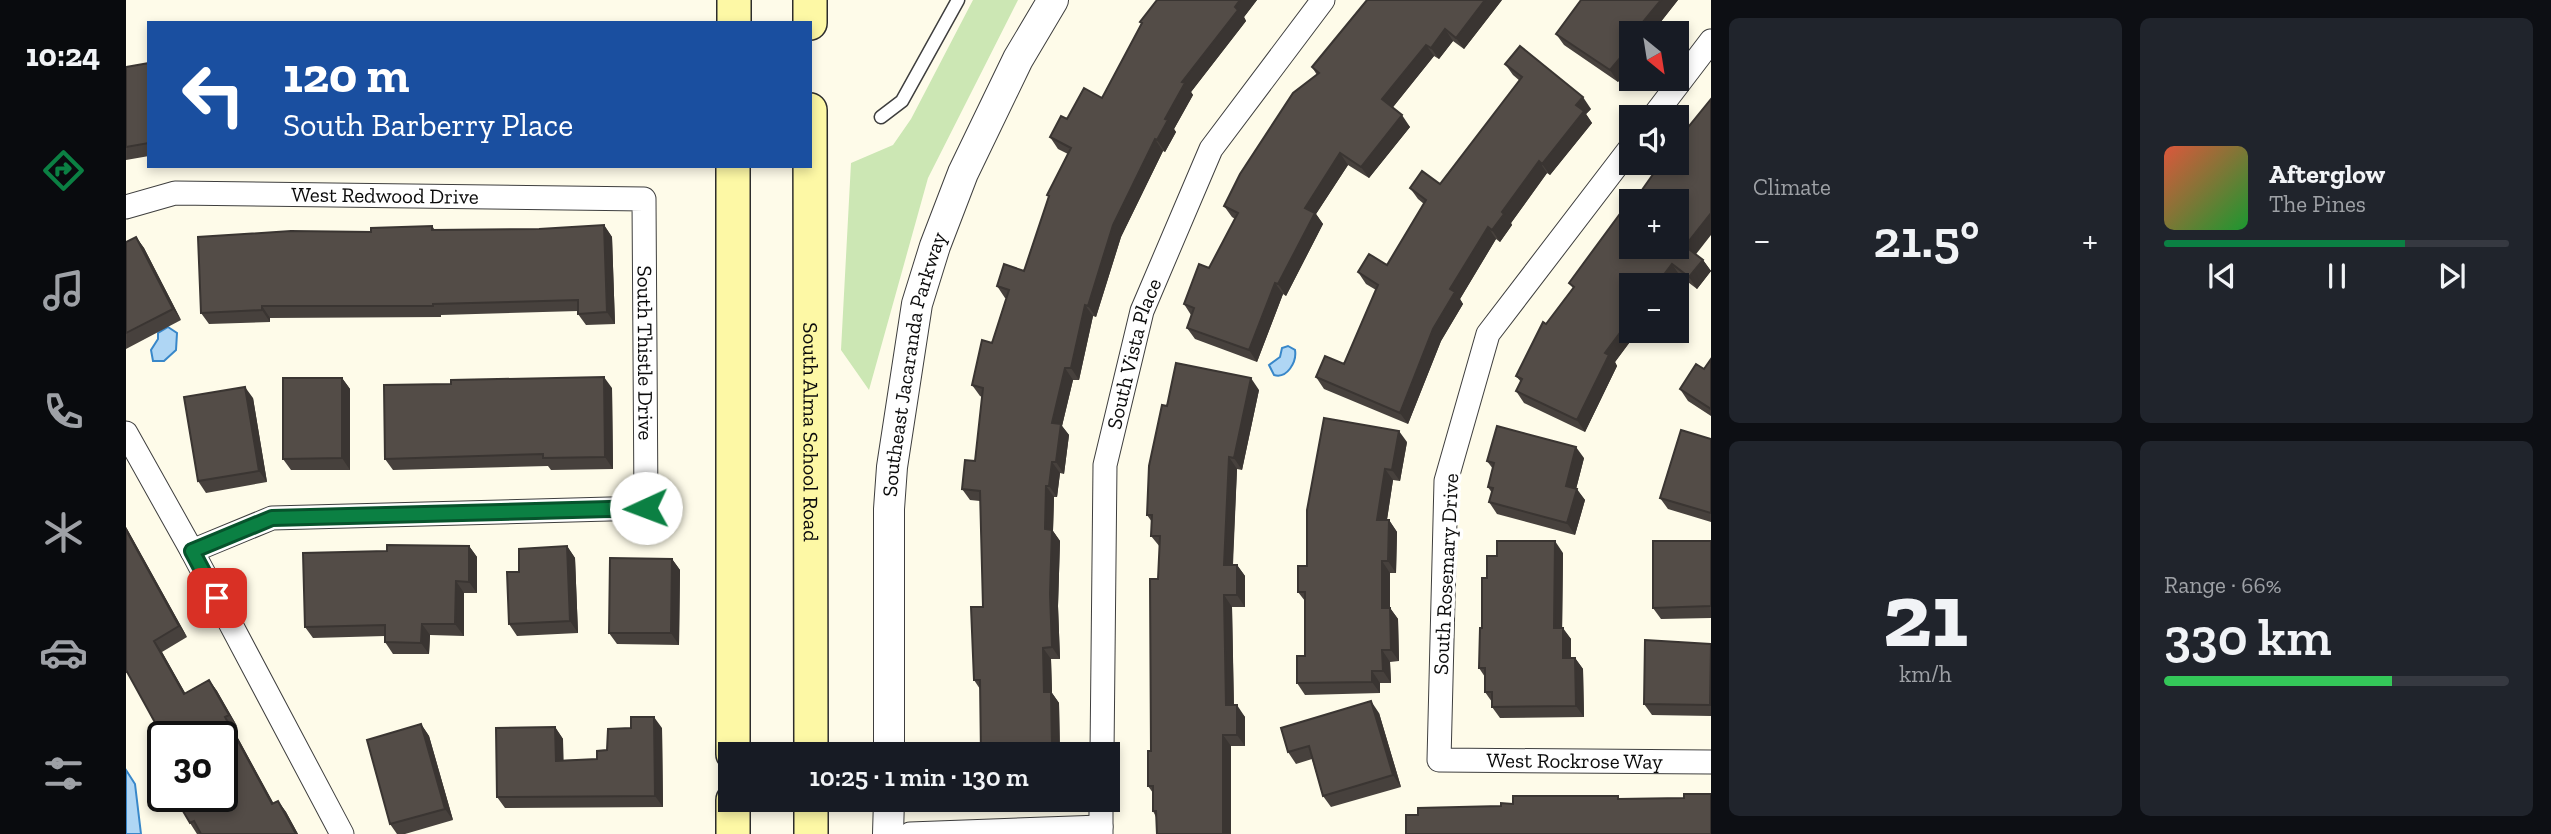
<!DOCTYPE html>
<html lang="en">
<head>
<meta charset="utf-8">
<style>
  body { margin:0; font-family:"Zilla Slab",serif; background:#20242c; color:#f1f3f6; height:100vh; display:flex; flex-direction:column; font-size:26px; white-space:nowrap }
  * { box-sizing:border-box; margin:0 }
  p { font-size:23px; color:#9ea1a6 }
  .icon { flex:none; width:38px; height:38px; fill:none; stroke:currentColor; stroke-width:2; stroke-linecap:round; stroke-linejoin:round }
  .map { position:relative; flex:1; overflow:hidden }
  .panel { display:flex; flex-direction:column; gap:18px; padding:18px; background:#0d0f14; width:840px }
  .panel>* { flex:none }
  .hud { position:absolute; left:21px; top:21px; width:665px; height:147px; border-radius:0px; box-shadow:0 4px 10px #0003; background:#1a4fa0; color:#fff; overflow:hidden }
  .needle { width:46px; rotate:150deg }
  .buttons { position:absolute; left:1493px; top:21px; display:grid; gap:14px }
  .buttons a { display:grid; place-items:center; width:70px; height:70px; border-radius:0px; background:#171b24; box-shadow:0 4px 10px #0003; font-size:35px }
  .speed { position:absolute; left:21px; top:721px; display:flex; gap:14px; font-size:35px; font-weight:700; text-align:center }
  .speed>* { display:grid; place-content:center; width:91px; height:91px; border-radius:50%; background:#171b24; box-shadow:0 4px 10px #0003; line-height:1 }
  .speed .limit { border:4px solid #111; border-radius:10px; background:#fff; color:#111 }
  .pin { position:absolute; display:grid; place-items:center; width:60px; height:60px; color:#fff; margin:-30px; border-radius:14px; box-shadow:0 4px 10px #0006 }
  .me { position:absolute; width:77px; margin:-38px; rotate:268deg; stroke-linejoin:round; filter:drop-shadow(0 0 5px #0008) }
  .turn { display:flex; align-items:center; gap:24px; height:147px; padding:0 21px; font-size:32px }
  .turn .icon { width:91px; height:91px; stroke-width:2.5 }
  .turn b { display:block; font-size:49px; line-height:60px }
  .big { font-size:52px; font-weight:600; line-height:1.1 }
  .panel .tile { flex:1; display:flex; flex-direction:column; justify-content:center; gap:10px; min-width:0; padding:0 24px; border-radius:10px; background:#20242c }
  .panel .dial { align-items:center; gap:0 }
  .dial b { font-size:91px; line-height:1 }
  .song { display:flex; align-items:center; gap:21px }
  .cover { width:84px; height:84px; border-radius:10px; background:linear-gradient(135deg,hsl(10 70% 55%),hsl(130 70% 35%)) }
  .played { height:7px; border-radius:4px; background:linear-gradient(90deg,#0b8043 70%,#363941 70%) }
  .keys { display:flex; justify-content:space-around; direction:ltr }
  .heat { display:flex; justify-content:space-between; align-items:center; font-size:38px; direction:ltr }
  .charge { height:10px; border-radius:5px; background:linear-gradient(90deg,#34c759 66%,#363941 0) }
  .panel .tiles { flex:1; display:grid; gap:18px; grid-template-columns:repeat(2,1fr) }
  .trip { position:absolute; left:592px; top:742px; width:402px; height:70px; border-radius:0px; background:#171b24; box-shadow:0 4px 10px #0003; font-weight:600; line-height:70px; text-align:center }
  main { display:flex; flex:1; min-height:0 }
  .menu { display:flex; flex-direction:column; width:126px; justify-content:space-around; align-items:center; background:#090b0e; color:#9ea1a6 }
  .menu .icon { width:49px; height:49px }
  .menu .current { color:#0b8043 }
  .menu b { font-size:32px; color:#f1f3f6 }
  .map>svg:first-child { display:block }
  .green { fill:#cce7b4 }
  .water { fill:#afd6f4; stroke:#3887c9; stroke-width:2 }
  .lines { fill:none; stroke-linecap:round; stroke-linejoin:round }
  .service-casing { stroke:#3e3e3e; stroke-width:15 }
  .minor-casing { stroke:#3e3e3e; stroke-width:25 }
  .tertiary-casing { stroke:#3e3e3e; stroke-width:32 }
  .secondary-casing { stroke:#2d2d2d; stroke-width:36 }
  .service { stroke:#fff; stroke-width:12 }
  .minor { stroke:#fff; stroke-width:23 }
  .tertiary { stroke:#fff; stroke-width:30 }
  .secondary { stroke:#fdf8a5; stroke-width:33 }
  .wall { fill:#47413d }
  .shaded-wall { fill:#3a3532 }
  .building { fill:#534c47; stroke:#3a3532; stroke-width:2; fill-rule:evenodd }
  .route-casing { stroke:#07532c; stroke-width:18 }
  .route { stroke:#0b8043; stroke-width:12 }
  .labels { text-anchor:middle; stroke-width:7; stroke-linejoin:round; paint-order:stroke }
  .street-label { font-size:21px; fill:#0b0b0b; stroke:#fff }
</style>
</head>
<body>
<main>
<nav class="menu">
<b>10:24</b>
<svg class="icon current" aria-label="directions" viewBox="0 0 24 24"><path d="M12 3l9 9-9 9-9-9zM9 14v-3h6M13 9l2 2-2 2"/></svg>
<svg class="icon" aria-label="music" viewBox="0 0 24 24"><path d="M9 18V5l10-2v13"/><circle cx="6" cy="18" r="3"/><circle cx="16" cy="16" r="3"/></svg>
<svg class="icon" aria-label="phone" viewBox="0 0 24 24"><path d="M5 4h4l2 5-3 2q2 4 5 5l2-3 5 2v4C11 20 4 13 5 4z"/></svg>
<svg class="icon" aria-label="climate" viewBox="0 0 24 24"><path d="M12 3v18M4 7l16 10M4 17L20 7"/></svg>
<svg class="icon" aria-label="car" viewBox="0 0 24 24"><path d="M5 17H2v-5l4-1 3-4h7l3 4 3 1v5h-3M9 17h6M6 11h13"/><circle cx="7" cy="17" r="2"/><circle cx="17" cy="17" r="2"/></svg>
<svg class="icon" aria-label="filters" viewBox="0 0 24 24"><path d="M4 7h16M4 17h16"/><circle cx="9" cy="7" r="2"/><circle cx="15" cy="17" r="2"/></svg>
</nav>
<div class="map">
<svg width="1585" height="834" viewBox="0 0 1585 834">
  <rect width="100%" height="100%" fill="#fefbe9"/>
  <path class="green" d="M847 0H892L802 178 743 390 715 350 725 163 767 145 785 119Z"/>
  <path class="water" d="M42 327 51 333 50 350 38 361H27L25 350 32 339V333Z
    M1162 346 1169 350C1171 362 1161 379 1148 375L1143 365 1154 357 1156 348Z
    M0 770 9 784 15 834H0Z"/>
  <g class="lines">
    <defs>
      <path id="service" d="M755 117 776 101 832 0"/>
      <g id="minor">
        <path d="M1527 117 1585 41"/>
        <path id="s1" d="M1505 147 1362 334 1320 481 1313 760 1585 762"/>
        <path id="s2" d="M0 207 49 193 518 199 520 508 146 518 66 551"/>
        <path d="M0 433 66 551 216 834"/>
        <path id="s3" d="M976 754 979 465 1016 311 1085 149 1197 0"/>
        <path d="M784 834 975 827"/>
        <path d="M975 834V800"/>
      </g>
      <g id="tertiary">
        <path id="s4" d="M763 754V509L766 467 791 304 809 246 837 173 892 59 927 0"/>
        <path d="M762 834 763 800"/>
      </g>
      <g id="secondary">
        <path d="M684 0V23"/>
        <path d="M608 23V0"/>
        <path id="s5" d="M684 110 685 754"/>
        <path d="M607 754V166"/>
        <path d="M607 834V800"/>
        <path d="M685 834V800"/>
      </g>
    </defs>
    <use href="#service" class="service-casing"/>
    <use href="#minor" class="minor-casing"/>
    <use href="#tertiary" class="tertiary-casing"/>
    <use href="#secondary" class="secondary-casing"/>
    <use href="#service" class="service"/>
    <use href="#minor" class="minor"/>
    <use href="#tertiary" class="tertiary"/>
    <use href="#secondary" class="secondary"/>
  </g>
  <path class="wall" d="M1031 0H1131L1118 17 1120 21 1065 92 1067 95 1048 129 1050 132 1039 152 1037 151 995 237 970 317 967 316 953 380H947L936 426 943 435 938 474 934 473 931 497H928L927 531 934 541 932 606 934 659H925L926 693 933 703 934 754H855L854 689 848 680 857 607 854 501 844 500 836 489 849 461 856 397 854 396 846 385 866 343 880 298H879L871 286 898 271 923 197 921 195 942 154 932 149 924 137 941 119 976 98 1015 24 1014 22Z
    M1376 0 1338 49 1327 41 1313 59 1308 56 1266 108 1284 127 1243 178 1222 165 1190 214 1197 224 1160 296 1157 294 1131 362 1069 339 1061 328 1065 315 1058 304 1083 268 1109 219 1106 217 1098 206 1191 75 1186 67Z
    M1455 0H1552L1526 33H1505V71L1502 69 1492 82 1438 45 1430 34Z
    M23 63V156L0 160V67Z
    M1379 64 1465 109 1460 114 1466 123 1424 175 1421 173 1385 223 1386 225 1374 242 1370 239 1334 299 1337 304 1315 341 1282 424 1198 389 1190 377 1218 364 1250 290 1240 284 1232 272 1261 265 1298 204 1292 199 1284 188 1314 184 1394 81 1387 75Z
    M478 225 486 237 489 324 460 325 452 314V311L315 315V317L144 318V322L83 324 75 313 245 232 306 226 309 230 413 229Z
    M10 237 18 248 55 320 0 349V242Z
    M1570 255 1577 260 1585 271 1571 289 1554 276 1547 285H1505V331H1512L1489 362 1491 366 1459 432 1398 403 1390 391 1395 382 1390 376 1420 324 1447 288 1443 283Z
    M1585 359V416L1562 401 1554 389 1578 369Z
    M216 378 224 389V470H165L157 459Z
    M486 388 487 469 425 470 422 466 267 470 259 459Z
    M1133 390 1116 470 1111 469 1107 565H1111L1119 576V607H1106L1108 705 1119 717V746H1105L1030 817 1027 811V793L1022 786 1025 751 1034 547 1025 536 1026 522 1021 515 1041 406Z
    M127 398 141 482 80 493 72 481Z
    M1585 439V522L1542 509 1534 498Z
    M1281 442 1274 481 1267 480 1261 520H1263L1271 532 1270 573H1264V608L1272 619 1273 661 1264 662 1265 683H1254V693L1179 695 1171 683 1179 656V601L1172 592 1181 566Z
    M1458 458 1450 489 1459 500 1449 535 1371 514 1363 502 1366 493 1362 487 1367 469 1361 461Z
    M0 527 61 637 36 652 59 693 83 680 91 691 111 726 107 729 147 803 152 801 160 812 172 834H71L64 823 96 796 1 673H0Z
    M1585 541V618L1535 619 1527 608Z
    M343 546 351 557V593H338V636L304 635 303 654H267L259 642V636L187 638 179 627 261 551Z
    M441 546 449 558 452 633 391 636 383 624 393 572Z
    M1437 553 1436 628 1445 639V658H1449L1457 669 1458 717 1374 718 1366 707V702L1359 692V677L1353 668 1356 628Z
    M546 559 554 570 553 645 491 644 483 633Z
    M1585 644V716L1526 715 1518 704Z
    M1253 713 1275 787 1205 807 1197 796 1186 759 1170 764 1162 752Z
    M295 724 303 736 327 820 279 834H271L264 824Z
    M429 727 437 739V760L471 759 505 728H536L537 807 379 808 371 797Z"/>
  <path class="shaded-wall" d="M1114 0H1131L1118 17 1120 21 1065 92 1067 95 1048 129 1050 132 1039 152 1031 140 1039 119 1056 82Z
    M1359 0H1376L1338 49 1330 38Z
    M1535 0H1552L1526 33H1519L1516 23Z
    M1319 29 1327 41 1313 59 1305 48Z
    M1300 45 1308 56 1264 111 1256 99Z
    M1505 52V70L1499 61Z
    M1494 58 1502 69 1492 82 1484 70Z
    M1457 97 1465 109 1460 114 1466 123 1424 175 1416 164 1450 105Z
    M1276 115 1284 127 1243 178 1235 167Z
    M1029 139 1037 151 995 237 970 317 962 306 987 225Z
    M1214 153 1222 165 1190 214 1197 224 1160 296 1152 284 1179 208Z
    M1413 161 1421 173 1385 223 1386 225 1374 242 1366 230 1376 212Z
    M1585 213V235L1567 258 1559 246Z
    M478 225 486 237 489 324 481 312Z
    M1362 227 1370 239 1334 299 1337 304 1315 341 1282 424 1274 413 1307 329 1324 289Z
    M10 237 18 248 55 320 47 309Z
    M1577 260 1585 271 1571 289 1563 277Z
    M1546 264 1554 276 1547 285H1530Z
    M1149 283 1157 294 1131 362 1123 350Z
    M959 305 967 316 953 380 945 368Z
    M136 306 144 318V322L136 310Z
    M1505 318V331H1512L1489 362 1491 366 1459 432 1451 420 1479 353Z
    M939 368 947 380 936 426 943 435 938 474 930 462 926 423Z
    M478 377 486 388 487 469 479 457Z
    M216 378 224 389V470L216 458Z
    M1125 378 1133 390 1116 470 1108 458Z
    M119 387 127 398 141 482 133 471Z
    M1273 431 1281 442 1274 481 1266 470Z
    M1450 447 1458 458 1448 497 1440 486Z
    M1103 457 1111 469 1106 576 1098 565Z
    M926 462 934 473 931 497 923 486Z
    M1259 469 1267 480 1259 532 1251 520Z
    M920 486 928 497 927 531 934 541 932 606 934 659 926 647 919 529Z
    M1451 489 1459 500 1449 535 1441 523Z
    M1263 520 1271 532 1270 573 1262 561Z
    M0 527 61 637 53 626 0 530Z
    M1429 541 1437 553 1436 639 1428 628Z
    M343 546 351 557V593L343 582Z
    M441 546 449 558 452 633 444 621Z
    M546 559 554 570 553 645 545 633Z
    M1256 561 1264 573V619L1256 608Z
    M1111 565 1119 576V607L1111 595Z
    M330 581 338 593V636L329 624Z
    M1098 595 1106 607 1108 717 1100 705Z
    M1264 608 1272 619 1273 661 1265 650Z
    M296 624 304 635 303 654 295 643Z
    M1437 628 1445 639V669L1437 658Z
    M28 641 36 652 66 705 58 694Z
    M917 648 925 659 926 693 933 703 934 754H929L926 750 918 692Z
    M1256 650 1264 662 1265 683 1257 671Z
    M1449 658 1457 669 1458 717 1450 706Z
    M1246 671 1254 683V693L1246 682Z
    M83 680 91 691 111 726 103 715Z
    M1245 701 1253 713 1275 787 1267 775Z
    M1111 705 1119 717V746L1111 735Z
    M99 717 107 729 154 815 146 804Z
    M528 717 536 728 537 807 529 796Z
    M295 724 303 736 327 820 319 809Z
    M429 727 437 739 438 772 430 761Z
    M1097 735 1105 746V834H1097Z
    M152 801 160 812 172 834H170Z"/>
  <path class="building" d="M1031 0H1114L1109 7 1112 10 1056 82 1059 83 1039 119 1042 120 1031 140 1029 139 987 225 962 306 959 305 945 368H939L926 423 935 424 930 462H926L923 486H920L919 529 926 530 924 594 926 647 917 648 918 692H925L926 750H917L918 754H855L854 680H848L845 607H857L854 491 836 489 839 460 849 461 857 388 846 385 856 340 866 343 883 290 871 286 878 264 898 271 923 196 921 195 945 148 924 137 935 116 941 119 958 88 976 98 1016 23 1014 22Z
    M1241 0H1359L1330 38 1319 29 1305 48 1300 45 1256 99 1276 115 1235 167 1214 153 1179 208 1189 213 1152 284 1149 283 1123 350 1061 328 1068 308 1058 304 1073 264 1083 268 1112 213 1098 206 1114 174 1167 93 1193 73 1186 67Z
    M1455 0H1535L1516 23 1523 28 1519 33H1505V52L1499 61 1494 58 1484 70 1430 34Z
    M1394 46 1457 97 1450 105 1458 111 1416 164 1413 161 1376 212 1378 214 1366 230 1362 227 1324 289 1329 292 1307 329 1274 413 1190 377 1199 356 1218 364 1252 285 1232 272 1243 254 1261 265 1300 200 1284 188 1296 171 1314 184 1396 77 1379 64Z
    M23 63V143L0 147V67Z
    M1585 99V213L1559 246 1577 260 1563 277 1546 264 1530 285H1505V318L1479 353 1483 355 1451 420 1390 391 1396 379 1390 376 1417 322 1420 324 1448 287 1443 283 1496 211 1508 195 1511 197 1535 163H1550V142ZM1505 201H1550V247H1505Z
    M478 225 481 312 452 314V300L307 304V306H136V310L75 313 72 237 165 231 245 232V228L306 226V230L413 229Z
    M10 237 47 309 0 333V242Z
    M1585 359V409L1554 389 1570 364 1578 369Z
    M1050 363 1125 378 1108 458 1103 457 1098 565H1111V595H1098L1100 705H1111V735H1097V834H1031L1030 811H1027V786H1022V751H1025L1024 579H1032L1034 536H1025L1026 515H1021L1023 466 1036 405 1041 406Z
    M478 377 479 457 417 458V454L259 459 258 385 325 384V380Z
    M157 378H216V458L157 459Z
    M119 387 133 471 72 481 58 397Z
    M1198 418 1273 431 1266 470 1259 469 1251 520H1263L1262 561H1256V608H1264L1265 650H1256L1257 671H1246V682L1171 683V656H1179V592H1172V566H1181V510Z
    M1371 426 1450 447 1440 486 1451 489 1441 523 1363 502 1367 488 1362 487 1368 463 1361 461Z
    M1555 430 1585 439V513L1534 498Z
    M0 530 53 626 28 641 58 694 83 680 103 715 99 717 146 804 152 801 170 834H75L68 821 64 823 51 801 60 796H96V737H37L0 670Z
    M1371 541H1429L1428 628H1437V658H1449L1450 706 1366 707V692H1359V668H1353L1354 628H1356V578H1361V556H1371Z
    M1527 541H1585V606L1527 608Z
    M261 545 343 546V582L330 581 329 624H296L295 643 259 642V625L179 627 177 553 261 551Z
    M441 546 444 621 383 624 381 572H393V549Z
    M484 558 546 559 545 633H483Z
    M1519 640 1585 644 1584 705 1518 704Z
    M1245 701 1267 775 1197 796 1183 746 1162 752 1155 728Z
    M505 717H528L529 796 371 797 370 728 429 727 430 761 471 759V751L481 750 482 729 505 728Z
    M295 724 319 809 264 824 241 740Z
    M1558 794H1585V834H1280V815H1292V808L1375 806V803L1387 804V796H1492V799L1558 798Z"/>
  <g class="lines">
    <defs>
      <path id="route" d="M91 598 66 551 146 518 520 508"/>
    </defs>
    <use href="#route" class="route-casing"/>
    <use href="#route" class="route"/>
  </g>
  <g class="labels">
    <g class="street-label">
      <text dy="7" stroke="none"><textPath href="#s2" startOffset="261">West Redwood Drive</textPath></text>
      <text dy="7" stroke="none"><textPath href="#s2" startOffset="674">South Thistle Drive</textPath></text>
      <text dy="7" stroke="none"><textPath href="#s3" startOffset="404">South Vista Place</textPath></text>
      <text dy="7" stroke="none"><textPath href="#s4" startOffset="392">Southeast Jacaranda Parkway</textPath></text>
      <text dy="7" stroke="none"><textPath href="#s5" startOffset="322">South Alma School Road</textPath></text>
      <text transform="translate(1320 574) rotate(-87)" y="7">South Rosemary Drive</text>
      <text dy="7" stroke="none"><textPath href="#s1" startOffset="803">West Rockrose Way</textPath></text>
    </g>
  </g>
</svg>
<div class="buttons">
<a><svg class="needle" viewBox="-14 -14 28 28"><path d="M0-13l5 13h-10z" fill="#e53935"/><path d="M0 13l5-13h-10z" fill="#9ea1a6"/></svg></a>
<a><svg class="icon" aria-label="sound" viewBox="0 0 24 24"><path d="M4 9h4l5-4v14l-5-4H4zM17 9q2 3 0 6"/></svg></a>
<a>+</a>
<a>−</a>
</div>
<div class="speed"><div class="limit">30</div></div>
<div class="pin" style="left:91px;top:598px;background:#d93025"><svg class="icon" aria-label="arrive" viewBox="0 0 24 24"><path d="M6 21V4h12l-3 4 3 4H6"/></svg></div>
<svg class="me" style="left:520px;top:508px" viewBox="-20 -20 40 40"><circle r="19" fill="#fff"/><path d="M0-13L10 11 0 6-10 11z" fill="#0b8043"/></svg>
<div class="trip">10:25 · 1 min · 130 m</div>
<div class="hud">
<div class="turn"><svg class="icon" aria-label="left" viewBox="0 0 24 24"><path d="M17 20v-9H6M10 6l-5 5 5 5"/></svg><div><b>120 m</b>South Barberry Place</div></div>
</div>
</div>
<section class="panel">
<div class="tiles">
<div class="tile"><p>Climate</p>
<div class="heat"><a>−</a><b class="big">21.5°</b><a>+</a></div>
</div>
<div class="tile">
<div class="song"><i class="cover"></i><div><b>Afterglow</b><p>The Pines</p></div></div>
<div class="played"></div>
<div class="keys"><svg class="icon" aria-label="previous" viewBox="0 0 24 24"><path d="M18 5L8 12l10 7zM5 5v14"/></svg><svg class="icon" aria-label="pause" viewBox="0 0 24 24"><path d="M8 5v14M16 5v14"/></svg><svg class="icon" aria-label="next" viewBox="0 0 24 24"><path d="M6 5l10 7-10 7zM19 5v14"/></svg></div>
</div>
<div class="tile dial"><b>21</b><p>km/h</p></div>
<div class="tile"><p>Range · 66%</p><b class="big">330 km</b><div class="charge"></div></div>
</div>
</section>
</main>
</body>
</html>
